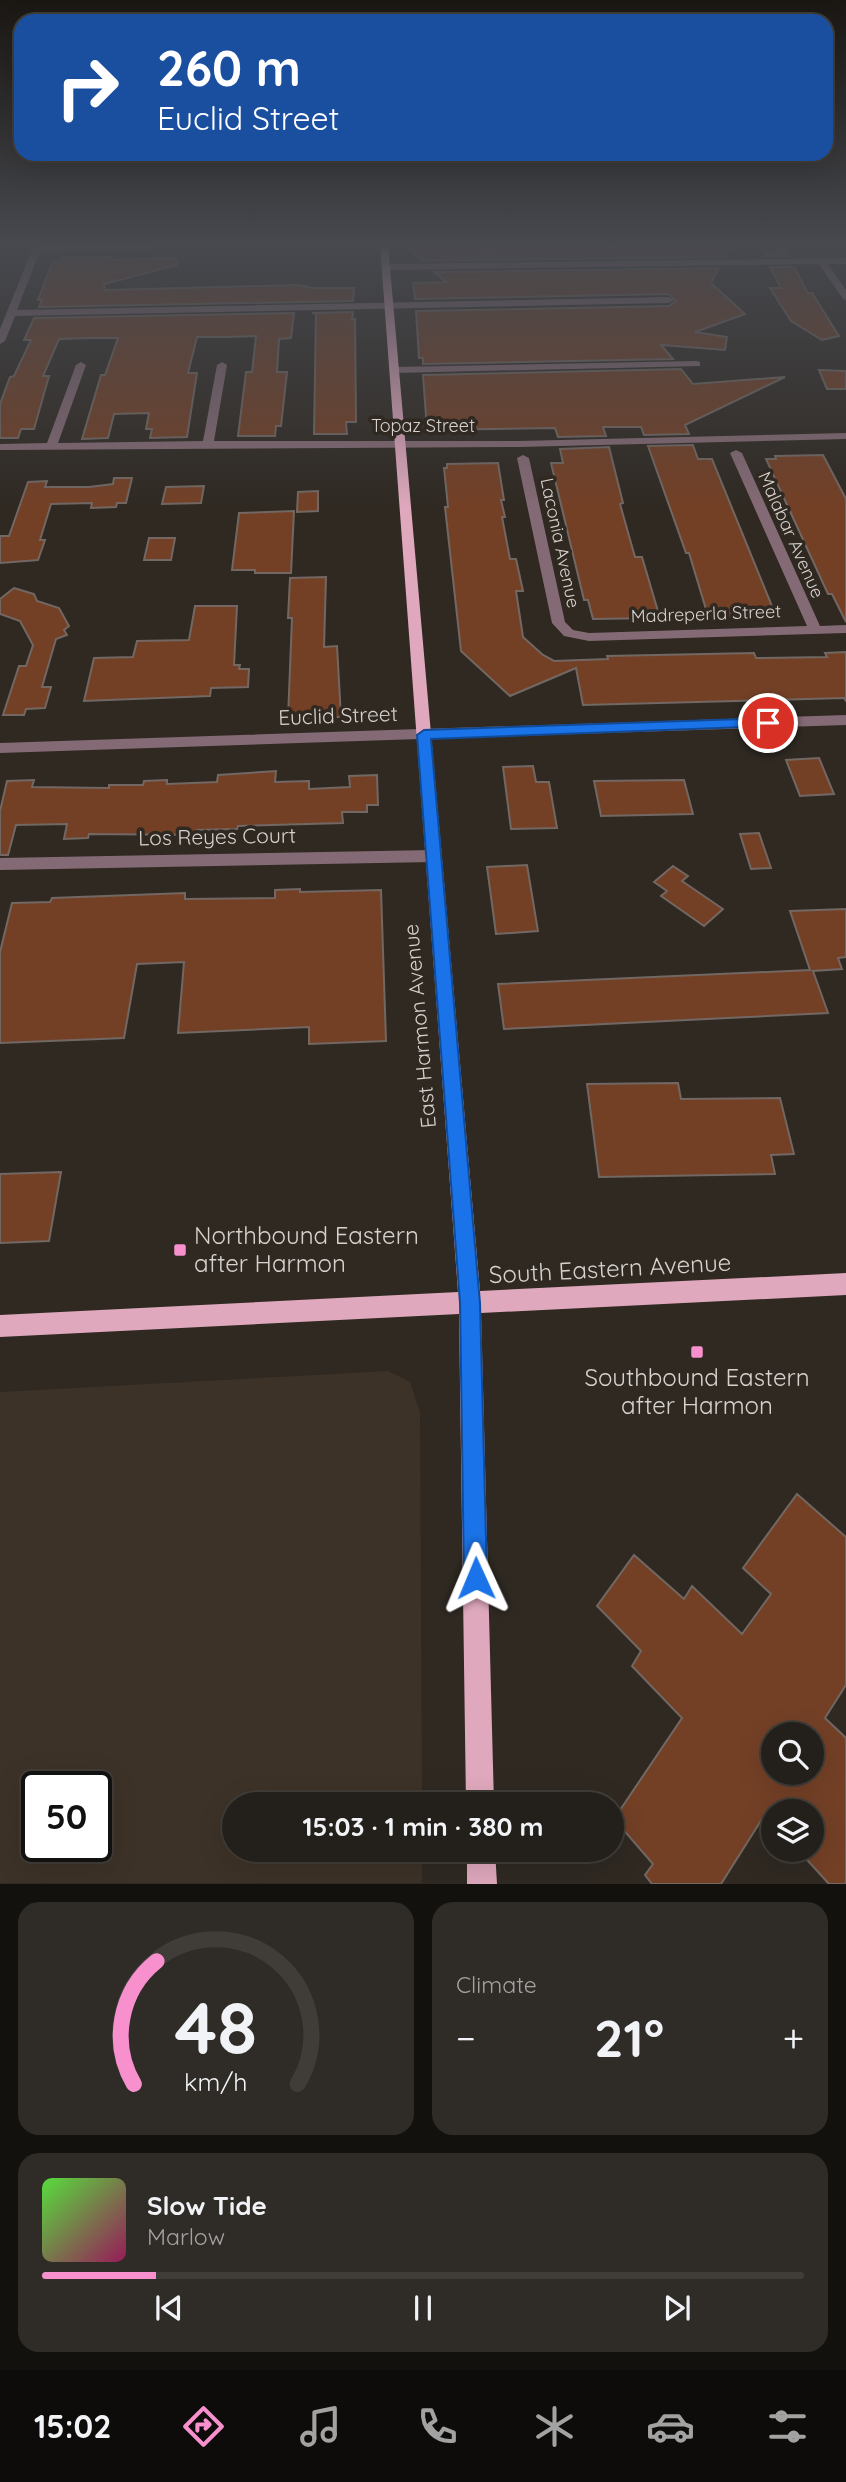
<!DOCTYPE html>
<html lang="en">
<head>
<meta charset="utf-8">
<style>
  body { margin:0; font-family:Quicksand,sans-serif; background:#2f2c27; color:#f1f3f6; height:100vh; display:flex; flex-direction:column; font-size:26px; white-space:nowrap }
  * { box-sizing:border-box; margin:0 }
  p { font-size:23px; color:#a3a2a2 }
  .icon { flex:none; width:38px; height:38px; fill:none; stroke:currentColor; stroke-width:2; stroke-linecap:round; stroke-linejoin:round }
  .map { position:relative; height:1884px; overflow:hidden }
  .drawer { display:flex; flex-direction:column; gap:18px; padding:18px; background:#13110e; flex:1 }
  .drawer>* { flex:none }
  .hud { position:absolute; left:14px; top:14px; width:819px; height:147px; border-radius:21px; box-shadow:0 7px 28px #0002,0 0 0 2px #403d39; background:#1a4fa0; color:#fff; overflow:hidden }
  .fabs { position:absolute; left:761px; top:1722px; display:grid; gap:14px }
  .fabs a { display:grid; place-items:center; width:63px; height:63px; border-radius:50%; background:#231f1a; box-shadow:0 7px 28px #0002,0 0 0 2px #403d39; font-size:35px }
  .speed { position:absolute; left:21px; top:1771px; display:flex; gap:14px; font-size:35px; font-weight:700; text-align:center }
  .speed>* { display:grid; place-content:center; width:91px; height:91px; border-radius:50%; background:#231f1a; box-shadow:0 7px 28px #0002,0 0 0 2px #403d39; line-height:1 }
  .speed .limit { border:4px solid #111; border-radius:10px; background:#fff; color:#111 }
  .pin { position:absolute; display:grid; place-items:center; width:60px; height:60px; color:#fff; margin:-30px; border:4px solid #fff; border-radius:50%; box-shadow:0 2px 7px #0007 }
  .me { position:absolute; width:77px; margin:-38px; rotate:359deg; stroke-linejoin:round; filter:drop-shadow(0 0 5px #0008) }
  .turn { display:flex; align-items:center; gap:24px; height:147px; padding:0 28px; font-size:32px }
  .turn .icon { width:91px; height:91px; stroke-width:2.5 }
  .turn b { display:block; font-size:49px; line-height:60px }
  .big { font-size:52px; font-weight:700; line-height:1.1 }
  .drawer .tile { flex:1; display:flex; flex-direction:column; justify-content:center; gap:10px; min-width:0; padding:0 24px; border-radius:21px; background:#2f2c27 }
  .drawer .dial { align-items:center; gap:0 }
  .dial svg { height:182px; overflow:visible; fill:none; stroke:#403d39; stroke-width:7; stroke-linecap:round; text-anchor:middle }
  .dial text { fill:#f1f3f6; stroke:none }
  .song { display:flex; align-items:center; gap:21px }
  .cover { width:84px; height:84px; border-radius:10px; background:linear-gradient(135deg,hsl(110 70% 55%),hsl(330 70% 35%)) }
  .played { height:7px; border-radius:4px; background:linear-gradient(90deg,#f790cd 15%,#403d39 15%) }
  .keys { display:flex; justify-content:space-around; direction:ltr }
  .heat { display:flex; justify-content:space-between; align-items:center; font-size:38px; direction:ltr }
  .drawer .tiles { flex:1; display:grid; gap:18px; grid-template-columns:1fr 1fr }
  .tile:last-child { grid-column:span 2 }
  .trip { position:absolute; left:222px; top:1792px; width:402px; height:70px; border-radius:35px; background:#231f1a; box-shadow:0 7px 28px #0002,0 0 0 2px #403d39; font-weight:700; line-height:70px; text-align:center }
  .tab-bar { display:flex; height:112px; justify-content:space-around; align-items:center; background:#0e0c0a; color:#a3a2a2 }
  .tab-bar .icon { width:49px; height:49px }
  .tab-bar .selected { color:#f790cd }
  .tab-bar b { font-size:32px; color:#f1f3f6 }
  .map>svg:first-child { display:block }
  .built { fill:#3d3227; fill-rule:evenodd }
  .building { fill:#734026; stroke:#726762; stroke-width:2; fill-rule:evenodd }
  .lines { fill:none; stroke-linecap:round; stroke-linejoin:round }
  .minor { fill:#846a74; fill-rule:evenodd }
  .major { fill:#dfa8bd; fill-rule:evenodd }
  .route { fill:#1a73e8; stroke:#114b97; stroke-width:2 }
  .poi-dot { fill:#f790cd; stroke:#2f2922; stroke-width:2.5 }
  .labels { text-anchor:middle; stroke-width:7; stroke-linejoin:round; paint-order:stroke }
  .far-street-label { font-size:18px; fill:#d7d2ce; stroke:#2f2922 }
  .street-label { font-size:21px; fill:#d7d2ce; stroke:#2f2922 }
  .near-poi-label { font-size:24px; fill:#d7d2ce; stroke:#2f2922; text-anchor:start }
  .near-street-label { font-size:24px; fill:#d7d2ce; stroke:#2f2922 }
</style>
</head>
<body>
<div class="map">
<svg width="846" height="1884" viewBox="0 0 846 1884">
  <rect width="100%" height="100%" fill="#2f2922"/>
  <path class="built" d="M388 1371 410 1382 420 1412 422 1804H234V1850H422V1883H0V1392ZM37 1787H96V1846H37Z"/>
  <path class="building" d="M410 245 485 249 732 245 725 257 422 261 409 249 414 248Z
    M759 245H782L788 256H765Z
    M62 257H112L111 260 176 258 177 265 104 284 105 290 299 285 313 288H354L353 301 39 307 42 300H38L53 261H60Z
    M770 267H794L808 293H812L839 336 822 340 791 321 770 288H781Z
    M719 268 711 283 745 314 695 332 727 337 725 350 661 345 673 359 423 364V358H419L416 311 669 306 676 301 669 294 415 299 413 283 446 282 434 272Z
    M353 312 352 320 355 319 356 422H346L347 434H314L316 313H312Z
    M294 313 291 338 279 339 277 372H287L281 426H276L275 436H238L246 372H252L256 336 229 337H197L188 373H197L187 437 150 438 152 429H146L149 413 114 414 108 438 82 439 101 375H105L118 338H91L59 339 43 376H49L34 429H21L18 438H0V404L10 377 14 376 31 340H24L34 318Z
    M681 369 693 384 785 377 685 425 689 434 644 435 641 427H603L606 436 558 437 555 428 427 430 423 375Z
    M819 370 846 371V389H827Z
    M693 445 698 459H712L776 616H708L689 553H686L648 446Z
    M609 447 623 503 620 504 635 557H642L660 618 593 619 588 600H584L551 463H563L560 449Z
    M823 455 846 499V622L832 594H828L766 459H776L775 456Z
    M498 463 504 500H501L505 517H502L510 559H516L523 591H516L523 637 543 655 554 661 608 659 607 656 754 653 756 658 827 657 825 653 846 652V701L844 698 583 705 576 668 510 696 461 651 445 507H448L444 468H447V464Z
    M114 478H132L126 503H117L116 507 91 508 92 503 51 504 40 540H45L38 560 0 563V536H9L28 482 47 481 45 487H89L113 484Z
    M204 486 201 503 162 504 166 487Z
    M318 491V511L297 512 298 492Z
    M294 511 291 573H255V570H232L239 513Z
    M149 538H175L171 560H144Z
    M326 577 324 647 337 646 341 717 288 718 292 618H288L290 578Z
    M14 588 34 594 37 601 59 608 69 626 64 630 67 635 56 639 42 687H51L45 708 26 709 24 715H3L19 666H26L33 645 20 621 0 614V599Z
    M195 606H237L234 665H240L239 669H249L248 687 211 688 210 696 84 701 94 658 133 657 137 641 189 640Z
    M819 758 834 794 800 796 786 760Z
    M533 766 536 782H549L557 828 511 829 503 767Z
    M276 771 275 782 309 781V789L350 787 349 776 377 775 378 805H367V812H342L343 823 238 826 237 829 197 830 196 835 89 834 88 838 64 839 67 824 16 825 8 855H0V811L7 781 34 780 32 787 109 788V785H143L144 781 167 780V784L217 782 218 775Z
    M684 780 693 814 601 816 594 781Z
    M759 833 771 868 751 869 740 834Z
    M527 865 538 931 496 934 487 867Z
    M673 866 688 876 682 881 723 909 704 926 661 896 667 891 654 882Z
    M300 889V892L381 890 386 1041 309 1044V1027L178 1033 184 962 137 964 124 1038 0 1043V952L12 903 50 902 52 898 185 893V899L275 898V890Z
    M846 909V957L838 958 842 969 813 971 828 1013 504 1029 498 984 810 970 790 911Z
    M678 1083 681 1099 780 1098 794 1154 771 1155 775 1174 599 1177 587 1084Z
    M61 1172 49 1241 0 1243V1174Z
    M797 1494 846 1537V1685L825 1718 846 1738V1884H829L798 1850H812V1811H767L721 1884H652L645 1875 653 1864 614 1819 682 1718 632 1666 641 1651 597 1606 634 1555 684 1599 692 1586 742 1634 771 1594 743 1568ZM774 1734H812V1773H774Z"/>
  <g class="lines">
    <path class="minor" d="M34 245 156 246 152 249 40 251 17 310 669 297 674 300 669 303 15 316 5 341 0 344V329Z
      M846 258V264H828L846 290V300L843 299 819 264 386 270 381 267 386 264Z
      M696 361 700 362V366L394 373 389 370 394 367Z
      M81 362 86 365 58 443 203 441 217 365 222 362 227 365 214 441H519L846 433V439L519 447 0 450V444L47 443 76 365Z
      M736 450 742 453 820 626 846 625V633L589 641 564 636 552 623 517 458 523 455 529 458 565 622 573 630 589 633 807 626 730 453Z
      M846 715V725L0 753V743Z
      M434 850 442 856 434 862 0 870V858Z"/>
    <path class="major" d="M380 245H388L480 1291 846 1273V1295L481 1313 494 1804H466L459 1314 0 1337V1315L458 1292Z
      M467 1850H495L497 1884H467Z"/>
  </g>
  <linearGradient id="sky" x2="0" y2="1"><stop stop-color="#1a1713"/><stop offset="0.48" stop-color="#47494f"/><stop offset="1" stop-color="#47494f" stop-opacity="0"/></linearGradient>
  <rect width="846" height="509" fill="url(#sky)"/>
  <path class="route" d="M768 718 774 723 772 726 431 739 480 1303 487 1578 484 1586 476 1590 467 1586 464 1578 460 1303 417 735 424 730Z"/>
  <g class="poi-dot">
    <rect x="173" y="1243" width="14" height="14" rx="3.5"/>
    <rect x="690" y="1345" width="14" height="14" rx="3.5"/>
  </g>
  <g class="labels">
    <g class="far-street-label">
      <text x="423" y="432">Topaz Street</text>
      <text transform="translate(791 535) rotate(66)" y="6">Malabar Avenue</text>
      <text transform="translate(560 543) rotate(78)" y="6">Laconia Avenue</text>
      <text transform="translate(706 614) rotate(-2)" y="6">Madreperla Street</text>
    </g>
    <g class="street-label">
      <text transform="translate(338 716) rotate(-2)" y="7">Euclid Street</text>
      <text transform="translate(217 837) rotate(-1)" y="7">Los Reyes Court</text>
      <text transform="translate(420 1026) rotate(-95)" y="7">East Harmon Avenue</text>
    </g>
    <g class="near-poi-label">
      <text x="194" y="1244">Northbound Eastern<tspan x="194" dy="28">after Harmon</tspan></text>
      <text x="697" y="1386" text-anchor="middle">Southbound Eastern<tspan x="697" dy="28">after Harmon</tspan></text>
    </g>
    <g class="near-street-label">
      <text transform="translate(610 1269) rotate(-3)" y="8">South Eastern Avenue</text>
    </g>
  </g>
</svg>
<div class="fabs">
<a><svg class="icon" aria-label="search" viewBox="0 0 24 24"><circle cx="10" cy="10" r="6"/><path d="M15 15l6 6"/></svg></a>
<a><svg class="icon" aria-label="layers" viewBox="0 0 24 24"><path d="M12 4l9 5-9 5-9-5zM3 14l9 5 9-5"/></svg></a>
</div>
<div class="speed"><div class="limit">50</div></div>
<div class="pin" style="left:768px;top:723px;background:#d93025"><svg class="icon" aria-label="arrive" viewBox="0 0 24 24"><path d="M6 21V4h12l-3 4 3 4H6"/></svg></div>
<svg class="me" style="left:476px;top:1578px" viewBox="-20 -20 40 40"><path d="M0-17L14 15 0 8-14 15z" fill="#1a73e8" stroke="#fff" stroke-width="4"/></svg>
<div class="trip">15:03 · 1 min · 380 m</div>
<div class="hud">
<div class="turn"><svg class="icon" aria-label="right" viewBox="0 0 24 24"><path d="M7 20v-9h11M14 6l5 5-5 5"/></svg><div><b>260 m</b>Euclid Street</div></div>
</div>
</div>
<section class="drawer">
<div class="tiles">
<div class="tile dial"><svg viewBox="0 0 100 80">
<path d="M14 69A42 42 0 1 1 86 69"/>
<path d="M14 69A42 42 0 0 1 24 15" stroke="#f790cd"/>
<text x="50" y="56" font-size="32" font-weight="700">48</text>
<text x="50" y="72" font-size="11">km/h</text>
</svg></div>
<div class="tile"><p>Climate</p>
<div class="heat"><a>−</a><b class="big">21°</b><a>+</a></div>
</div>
<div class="tile">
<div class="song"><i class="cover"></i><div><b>Slow Tide</b><p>Marlow</p></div></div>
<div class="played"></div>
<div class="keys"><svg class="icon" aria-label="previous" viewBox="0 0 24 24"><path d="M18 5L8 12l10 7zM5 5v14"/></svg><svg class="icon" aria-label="pause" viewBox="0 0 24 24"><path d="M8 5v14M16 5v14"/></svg><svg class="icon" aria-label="next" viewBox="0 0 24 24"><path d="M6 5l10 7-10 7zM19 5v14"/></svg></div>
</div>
</div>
</section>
<nav class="tab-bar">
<b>15:02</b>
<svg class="icon selected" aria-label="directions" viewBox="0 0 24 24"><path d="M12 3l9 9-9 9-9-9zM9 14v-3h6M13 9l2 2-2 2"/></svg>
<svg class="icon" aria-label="music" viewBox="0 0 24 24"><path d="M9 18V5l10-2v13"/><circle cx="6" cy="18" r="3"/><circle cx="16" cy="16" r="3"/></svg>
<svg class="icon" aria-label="phone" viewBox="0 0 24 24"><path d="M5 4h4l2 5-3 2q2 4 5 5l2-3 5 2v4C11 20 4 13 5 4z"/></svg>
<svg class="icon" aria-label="climate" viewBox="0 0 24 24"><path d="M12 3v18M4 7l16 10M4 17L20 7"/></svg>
<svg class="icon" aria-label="car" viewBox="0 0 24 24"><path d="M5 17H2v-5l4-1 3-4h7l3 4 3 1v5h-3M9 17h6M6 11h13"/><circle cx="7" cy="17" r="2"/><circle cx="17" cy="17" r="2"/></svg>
<svg class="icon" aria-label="filters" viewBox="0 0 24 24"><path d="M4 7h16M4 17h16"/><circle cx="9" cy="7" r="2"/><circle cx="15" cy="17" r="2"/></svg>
</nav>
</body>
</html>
